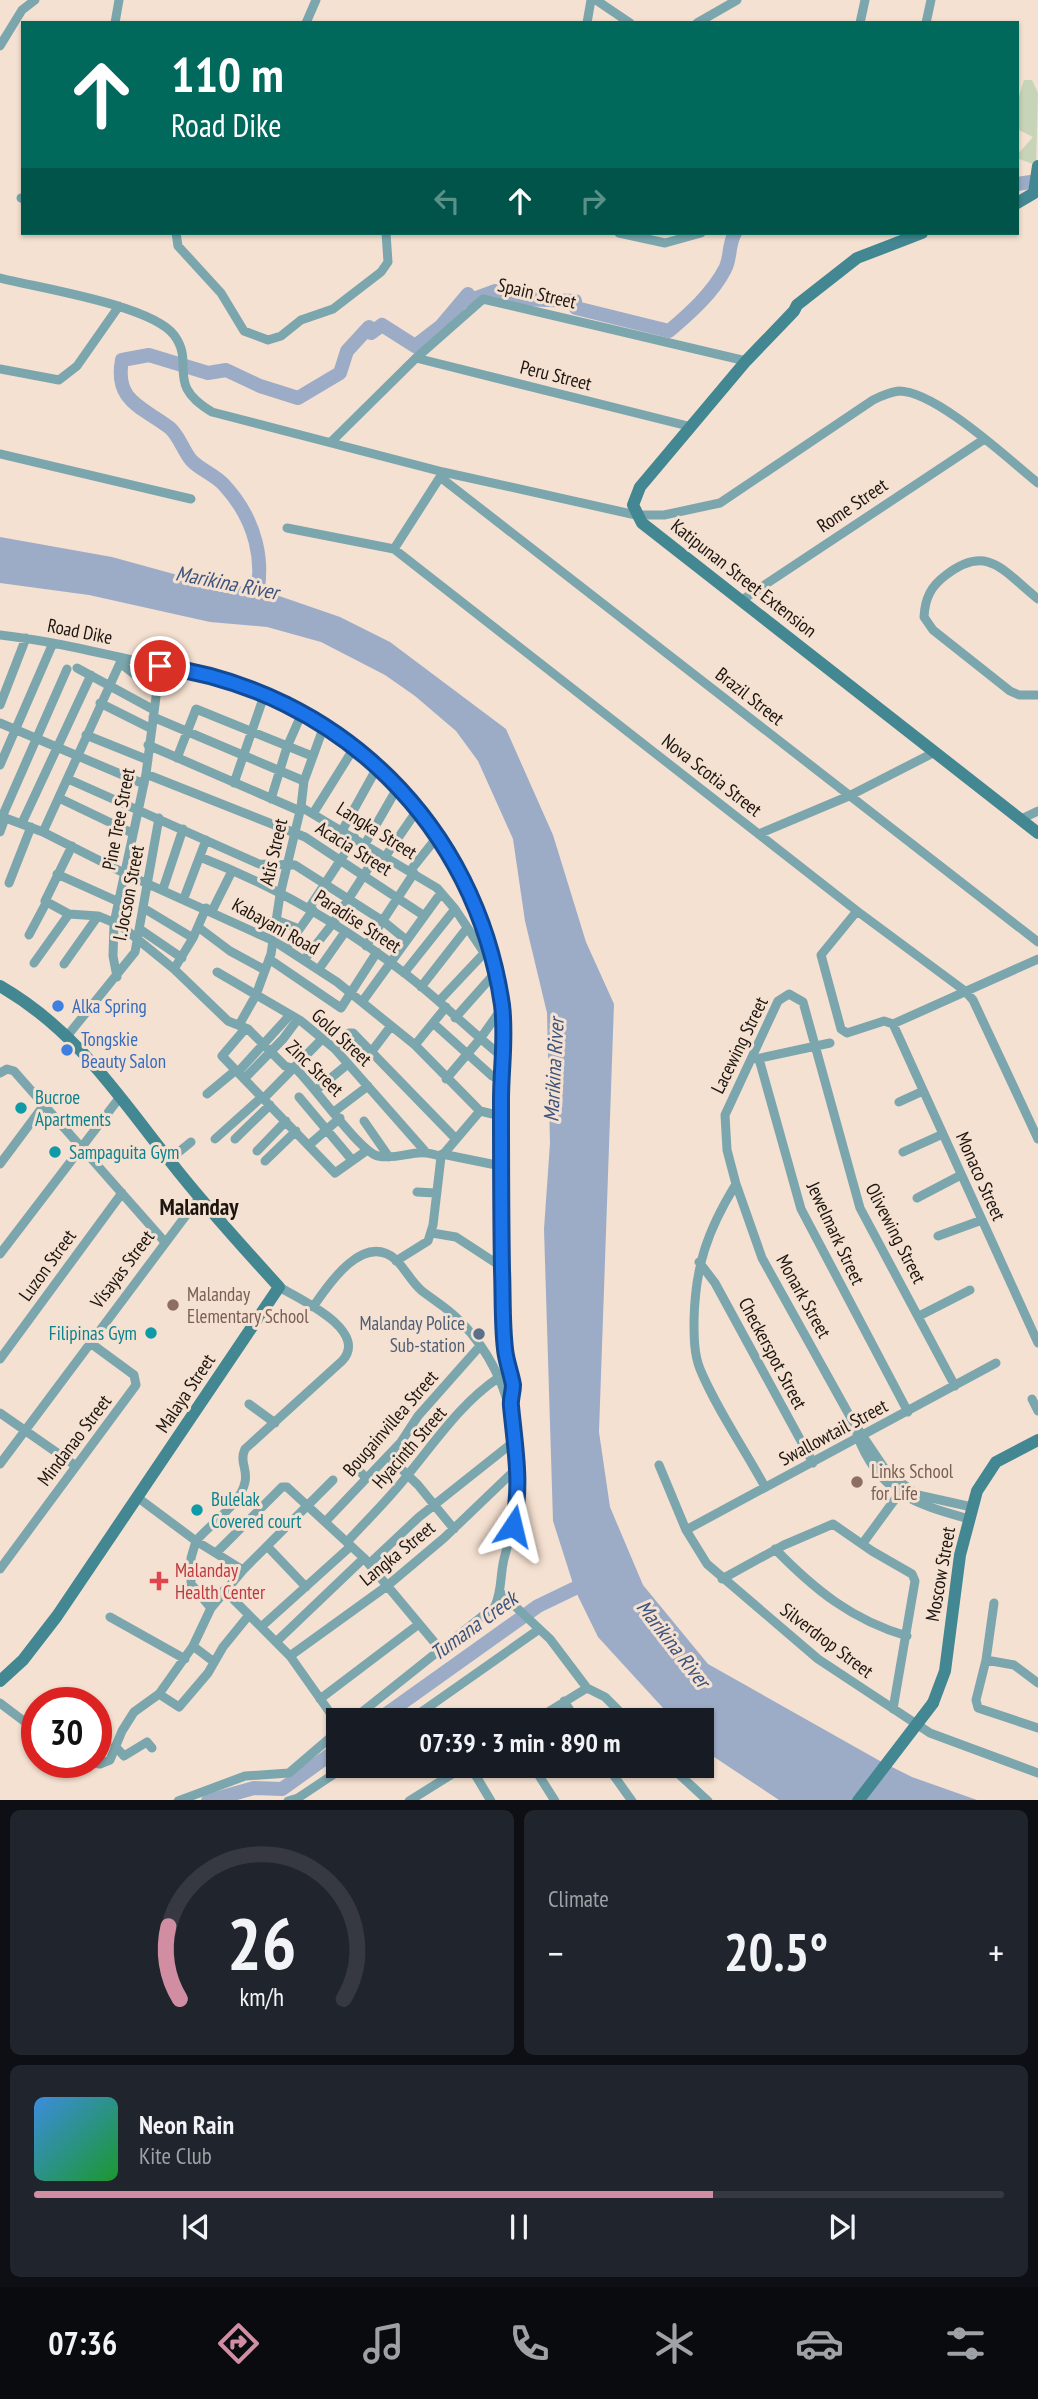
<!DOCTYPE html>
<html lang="en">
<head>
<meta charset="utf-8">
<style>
  body { margin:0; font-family:"PT Sans Narrow",sans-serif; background:#20242c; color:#f1f3f6; height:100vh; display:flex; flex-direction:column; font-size:26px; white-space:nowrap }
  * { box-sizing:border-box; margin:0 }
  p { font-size:23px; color:#9ea1a6 }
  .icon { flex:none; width:38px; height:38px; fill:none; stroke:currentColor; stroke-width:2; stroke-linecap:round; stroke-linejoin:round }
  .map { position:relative; height:1800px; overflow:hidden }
  .drawer { display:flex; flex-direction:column; gap:10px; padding:10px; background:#0d0f14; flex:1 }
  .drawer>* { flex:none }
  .hud { position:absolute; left:21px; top:21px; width:998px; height:214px; border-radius:0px; box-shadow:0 2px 5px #0004; background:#00695c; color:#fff; overflow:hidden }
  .speed { position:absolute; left:21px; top:1687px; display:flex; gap:14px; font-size:35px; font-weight:700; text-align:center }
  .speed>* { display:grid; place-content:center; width:91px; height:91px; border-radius:50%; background:#171b24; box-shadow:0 2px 5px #0004; line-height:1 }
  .speed .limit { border:10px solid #d22; background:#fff; color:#111 }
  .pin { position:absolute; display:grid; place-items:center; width:60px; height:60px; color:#fff; margin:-30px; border:4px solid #fff; border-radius:50%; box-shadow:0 2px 7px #0007 }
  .me { position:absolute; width:77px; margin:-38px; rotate:10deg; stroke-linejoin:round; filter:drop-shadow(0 0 5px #0008) }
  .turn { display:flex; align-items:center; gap:24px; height:147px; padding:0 35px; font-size:32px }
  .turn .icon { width:91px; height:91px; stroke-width:2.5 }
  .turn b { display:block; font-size:49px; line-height:60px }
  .lanes { display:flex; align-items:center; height:66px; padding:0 35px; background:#0003; justify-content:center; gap:35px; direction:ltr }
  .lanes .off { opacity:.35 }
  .big { font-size:52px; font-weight:800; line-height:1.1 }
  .drawer .widget { flex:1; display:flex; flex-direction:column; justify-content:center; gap:10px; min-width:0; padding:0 24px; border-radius:10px; background:#20242c }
  .drawer .dial { align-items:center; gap:0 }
  .dial svg { height:182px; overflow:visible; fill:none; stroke:#363941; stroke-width:7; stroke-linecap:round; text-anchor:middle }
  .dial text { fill:#f1f3f6; stroke:none }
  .song { display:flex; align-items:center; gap:21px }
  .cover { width:84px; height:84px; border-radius:10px; background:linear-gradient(135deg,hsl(210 70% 55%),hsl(130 70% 35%)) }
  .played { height:7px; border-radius:4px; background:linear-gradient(90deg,#d18ea3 70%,#363941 70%) }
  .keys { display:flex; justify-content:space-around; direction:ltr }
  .heat { display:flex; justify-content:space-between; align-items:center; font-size:38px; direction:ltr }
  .drawer .tiles { flex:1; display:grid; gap:10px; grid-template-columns:1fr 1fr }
  .widget:last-child { grid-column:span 2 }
  .trip { position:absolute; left:326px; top:1708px; width:388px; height:70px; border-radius:0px; background:#171b24; box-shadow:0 2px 5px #0004; font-weight:800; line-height:70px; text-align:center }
  .tab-bar { display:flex; height:112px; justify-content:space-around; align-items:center; background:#090b0e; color:#9ea1a6 }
  .tab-bar .icon { width:49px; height:49px }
  .tab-bar .selected { color:#d18ea3 }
  .tab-bar b { font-size:32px; color:#f1f3f6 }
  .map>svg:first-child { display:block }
  .green { fill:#c8d4b7 }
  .water { fill:#9cacc7 }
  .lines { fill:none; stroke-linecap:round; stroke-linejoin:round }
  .river { stroke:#9cacc7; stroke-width:14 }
  .street { stroke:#7ca6ad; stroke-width:9 }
  .secondary { stroke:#438792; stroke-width:12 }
  .secondary-bridge { stroke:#438792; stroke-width:12 }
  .route-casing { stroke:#114b97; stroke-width:18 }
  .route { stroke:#1a73e8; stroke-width:12 }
  .shop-dot { fill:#3f7fe0; stroke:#f5e1d1; stroke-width:2.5 }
  .culture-dot { fill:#0f9aa8; stroke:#f5e1d1; stroke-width:2.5 }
  .education-dot { fill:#8d6e63; stroke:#f5e1d1; stroke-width:2.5 }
  .service-dot { fill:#5c6f8a; stroke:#f5e1d1; stroke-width:2.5 }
  .health-dot { fill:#e0444e; stroke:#f5e1d1; stroke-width:2.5 }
  .labels { text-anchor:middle; stroke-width:6; stroke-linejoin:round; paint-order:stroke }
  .street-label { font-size:19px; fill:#1d1610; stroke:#f5e1d1 }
  .shop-label { font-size:19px; fill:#366cbe; stroke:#f5e1d1; text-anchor:start }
  .culture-label { font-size:19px; fill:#0d838f; stroke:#f5e1d1; text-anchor:start }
  .education-label { font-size:19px; fill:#785e54; stroke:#f5e1d1; text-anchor:start }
  .service-label { font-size:19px; fill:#4e5e75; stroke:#f5e1d1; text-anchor:end }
  .health-label { font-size:19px; fill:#be3a42; stroke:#f5e1d1; text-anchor:start }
  .water-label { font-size:21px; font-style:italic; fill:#3d547d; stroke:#f5e1d1 }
  .quarter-label { font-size:23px; font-weight:bold; fill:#1d1610; stroke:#f5e1d1 }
</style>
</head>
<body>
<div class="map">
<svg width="1038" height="1801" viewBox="0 0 1038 1801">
  <rect width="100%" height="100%" fill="#f5e1d1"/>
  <path class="green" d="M1024 80H1032L1038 93 1036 165 1019 159 1018 154 1033 137 1017 129V103Z"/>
  <path class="water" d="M0 537 112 557 192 579 259 589 340 617 390 642 506 729 553 835 586 942 614 1004 599 1432 610 1507 643 1585 708 1664 880 1761 912 1777 977 1800H779L702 1749V1720H674L598 1637 575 1590 553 1521 544 1229 550 1143 547 1013 525 921 513 839 478 761 456 731 415 696 385 675 321 642 267 627 210 622 89 595 0 583Z"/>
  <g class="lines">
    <path class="river" d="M1017 184 1038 181
      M254 605C267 562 255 519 225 486 216 475 200 470 191 460 183 450 179 436 170 428 143 407 114 402 122 360L149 355 208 373 226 370 260 386 298 398 340 373 347 351 369 327 371 333 382 325 415 346 441 326 468 294V301L495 291 497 298 575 301 576 308 669 331C688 315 713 293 725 269 731 258 728 245 735 233
      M378 1720 538 1606 590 1581
      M208 1801 254 1788 282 1789 338 1749"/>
    <path class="street" d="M596 0 630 23
      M115 23 119 0
      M306 23 316 0
      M587 23 591 0
      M697 23 737 0
      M860 23 865 0
      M926 23 931 0
      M0 46 22 10 35 0
      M21 198 23 199
      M176 233 178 246 221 293 244 331 268 340 281 336 301 320 333 309 381 272 388 262 386 233
      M619 233 665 243 701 233
      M0 278C39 288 151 305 174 335 196 364 164 384 212 412L443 472 636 515H664L720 503 873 400C881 396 890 392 899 391 936 391 1008 459 1038 483
      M416 358 688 426
      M0 369 59 380 77 366 119 306
      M331 442 416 358 483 299 746 361
      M0 454 191 499
      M440 477 1038 942
      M287 528 394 549 857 911 965 991 973 1000 1038 1139
      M394 549 442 474
      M1038 599C1003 571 988 543 946 575 931 586 925 598 924 617L933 630 1010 691 1019 695H1038
      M742 600 983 440
      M0 635C54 641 107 655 160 666 188 671 217 674 244 684 383 738 483 860 502 1007 506 1039 502 1068 501 1099 501 1128 501 1157 501 1186 502 1240 498 1296 505 1349 507 1366 517 1384 510 1402
      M122 658 120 663 134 674 159 684
      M77 668 154 710
      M100 703 150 728
      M0 705 26 638
      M153 717 304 781
      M0 723 144 784
      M86 735 148 760
      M148 745 300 811
      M177 758 196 709 312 756
      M0 765 53 643
      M146 774 305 837 423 915
      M68 779 259 864 295 865 383 921 405 939
      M234 783 265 693
      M59 798 132 833
      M271 799 287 747 302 713
      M301 807 437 888 455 909 483 951
      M314 812 354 748
      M0 816 43 832 126 874 274 941 337 982 415 1045 480 1111 501 1116
      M2 817 67 669
      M1021 819 1038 811
      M22 823 91 675
      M343 829 378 766
      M0 832 5 818
      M43 832 120 663
      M759 834 849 796 935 752
      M365 844 399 785
      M72 846 45 901 69 914 98 916 120 925 174 969 228 1021 248 1029 285 1066 296 1069C314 1086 360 1152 378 1156 401 1161 416 1146 441 1157
      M200 857C272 885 342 925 403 972 439 999 470 1031 505 1059
      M385 857 418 809
      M410 871 438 836
      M57 874 119 902
      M9 883 31 827
      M163 889 183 829
      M184 898 206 840
      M309 908 355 838
      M145 909 193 938
      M212 911 232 871
      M857 911 821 955 841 1029 847 1033 884 1021 893 1024
      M276 920 299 929
      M198 927 230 951 265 970
      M141 930 182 958
      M29 935 46 903
      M366 946 414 873
      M286 948 313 910
      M269 959 341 1008 377 952
      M304 960 333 923 378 853
      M34 963 69 914
      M64 964 98 916
      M174 969 193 938 206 908
      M319 969 345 932
      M217 972 301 1021 335 1049 424 1150
      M404 973 455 909
      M117 977 113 956 114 923 146 774 160 666
      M421 987 467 928
      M439 1001 488 949
      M362 1002 441 893
      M455 1018 495 973
      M433 1023 492 1076 503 1081
      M893 1024 1038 1343
      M893 1024 1038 959
      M239 1025 256 995 271 954 280 895 301 807 304 781 324 726
      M245 1029 222 1056 335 1173 366 1151
      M68 1035 135 952 159 818
      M415 1045 446 1007
      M335 1049 349 1033H353L456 1139
      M372 1051 391 1026
      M756 1059 830 1043
      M759 1059 801 1209 908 1412
      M238 1072 290 1015
      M0 1073 7 1069 14 1071 164 1241
      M244 1079 283 1039 298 1019
      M446 1079 480 1039 502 1008
      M316 1090 348 1064
      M207 1094 236 1070
      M299 1097 352 1160
      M264 1098 322 1039
      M899 1102 923 1091
      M335 1111 368 1086
      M364 1121 389 1157
      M215 1139 262 1097
      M235 1139 270 1105
      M309 1145 340 1118
      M257 1151 286 1121
      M903 1152 943 1134
      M442 1154 501 1166
      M169 1160 191 1142
      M265 1161 296 1131
      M0 1164 44 1105
      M736 1184C707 1231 695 1267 694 1321 694 1337 694 1354 700 1369 717 1410 744 1448 765 1487
      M417 1192 435 1193
      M917 1198 961 1175
      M432 1233 456 1237 502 1267
      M938 1236 982 1220
      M0 1254 120 1097
      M396 1261 428 1241 433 1225 441 1157 480 1111
      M699 1262 715 1283 813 1463
      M313 1307C328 1285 363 1232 395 1259 405 1268 411 1282 422 1291 435 1301 449 1309 460 1321 523 1385 528 1477 504 1559 500 1575 502 1591 495 1606L352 1720
      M919 1316 970 1290
      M0 1359 122 1193
      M955 1386 860 1208 803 1002 789 994 778 1001 725 1115 727 1150 736 1184 762 1258 852 1420 887 1472 918 1495 972 1507
      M1032 1399 1038 1411
      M249 1404 275 1423
      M0 1413 76 1466
      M857 1435C878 1492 914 1504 969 1519
      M388 1456 418 1485 454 1529
      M0 1464 199 1198
      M353 1464 366 1478
      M659 1465 686 1530 707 1564 818 1659 930 1733 1038 1773
      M137 1497 196 1541 243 1570
      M325 1522 401 1442 418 1416 480 1346
      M686 1530 996 1363
      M347 1542C367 1520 388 1500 406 1477 435 1442 461 1403 498 1378
      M863 1543 901 1491
      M267 1546 306 1587
      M775 1549C815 1590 852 1620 907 1636
      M216 1553 282 1487H287L364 1558 440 1649
      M369 1564 419 1517 516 1440
      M0 1569 136 1385 134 1375 89 1342
      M722 1579 784 1545 833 1524 872 1551 912 1574 915 1581 893 1709
      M224 1590 290 1656 338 1724
      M501 1593 550 1639 587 1688 605 1697 628 1720
      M994 1603 986 1660 976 1700 978 1708 1038 1728
      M211 1608 243 1570 333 1480
      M110 1617 185 1659
      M261 1627 351 1546
      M276 1642 364 1558
      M193 1646 214 1662
      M290 1656 387 1586 444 1538 518 1467
      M986 1660 1014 1665 1038 1683
      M159 1694 179 1707 208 1673 223 1647 249 1615
      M320 1699 419 1624
      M564 1701 576 1720
      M0 1703 37 1731
      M410 1720 538 1630
      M535 1720 587 1688
      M115 1746 124 1756 147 1742 152 1748
      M88 1762 100 1764 110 1760 122 1731 134 1712 159 1694 193 1646 211 1608 191 1584V1558L196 1541C210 1524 241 1504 245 1482 248 1469 239 1462 245 1449L342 1361C370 1331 300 1299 279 1287
      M470 1766 491 1801
      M533 1766 555 1801
      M607 1766 632 1801
      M670 1766 708 1801
      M178 1801 245 1776 289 1773 338 1731
      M288 1801 298 1798 346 1766
      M409 1801 465 1766"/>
    <path class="secondary" d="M1017 203 1034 193 1038 166
      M922 233 857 258 797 305 794 311 746 361 640 487 633 505 642 523 1038 833
      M0 986C76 1030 117 1094 170 1161 204 1205 242 1246 279 1287L57 1616 23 1660 0 1681
      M933 1703 945 1671 960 1555 977 1491 996 1462 1038 1440"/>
    <path class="secondary-bridge" d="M858 1801 933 1703"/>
  </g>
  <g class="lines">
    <defs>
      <path id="route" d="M160 666C340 691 476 826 502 1005 506 1038 501 1068 501 1100 501 1157 501 1213 502 1270 503 1296 502 1323 505 1349 506 1361 511 1373 513 1385 513 1393 510 1399 511 1406 515 1448 522 1484 513 1526"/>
    </defs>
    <use href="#route" class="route-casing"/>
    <use href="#route" class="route"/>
  </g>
  <g class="shop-dot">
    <circle cx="58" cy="1006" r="7"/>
    <circle cx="67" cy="1050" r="7"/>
  </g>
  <g class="culture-dot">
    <circle cx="21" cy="1108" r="7"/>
    <circle cx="55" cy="1152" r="7"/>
    <circle cx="151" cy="1333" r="7"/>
    <circle cx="197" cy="1510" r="7"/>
  </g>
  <g class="education-dot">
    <circle cx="173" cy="1305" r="7"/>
    <circle cx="857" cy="1482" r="7"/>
  </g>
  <circle class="service-dot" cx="479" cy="1334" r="7"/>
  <path class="health-dot" d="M155.5 1570.5h7v7h7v7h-7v7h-7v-7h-7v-7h7z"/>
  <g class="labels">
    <g class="street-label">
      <text transform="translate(537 293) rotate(13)" y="7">Spain Street</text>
      <text transform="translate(556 375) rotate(14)" y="7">Peru Street</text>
      <text transform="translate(852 505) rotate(-34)" y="7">Rome Street</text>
      <text transform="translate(744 578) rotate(38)" y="7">Katipunan Street Extension</text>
      <text transform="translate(80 631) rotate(11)" y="7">Road Dike</text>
      <text transform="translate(750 696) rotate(38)" y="7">Brazil Street</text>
      <text transform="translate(712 775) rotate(38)" y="7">Nova Scotia Street</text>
      <text transform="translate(118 819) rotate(-79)" y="7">Pine Tree Street</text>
      <text transform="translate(377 830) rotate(32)" y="7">Langka Street</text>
      <text transform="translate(354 848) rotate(32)" y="7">Acacia Street</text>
      <text transform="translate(273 852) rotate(-77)" y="7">Atis Street</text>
      <text transform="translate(128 893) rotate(-79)" y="7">I. Jocson Street</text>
      <text transform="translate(358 921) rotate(33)" y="7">Paradise Street</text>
      <text transform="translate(276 926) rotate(29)" y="7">Kabayani Road</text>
      <text transform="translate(342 1037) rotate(43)" y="7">Gold Street</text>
      <text transform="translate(739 1045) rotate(-64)" y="7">Lacewing Street</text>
      <text transform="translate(315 1068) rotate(44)" y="7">Zinc Street</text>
      <text transform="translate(981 1176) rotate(66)" y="7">Monaco Street</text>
      <text transform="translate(836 1233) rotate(65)" y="7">Jewelmark Street</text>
      <text transform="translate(896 1233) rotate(63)" y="7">Olivewing Street</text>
      <text transform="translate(47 1265) rotate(-54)" y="7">Luzon Street</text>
      <text transform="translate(122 1269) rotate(-53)" y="7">Visayas Street</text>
      <text transform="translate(804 1296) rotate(61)" y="7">Monark Street</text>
      <text transform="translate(773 1353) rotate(62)" y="7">Checkerspot Street</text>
      <text transform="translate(185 1393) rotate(-56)" y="7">Malaya Street</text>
      <text transform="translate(390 1423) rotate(-49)" y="7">Bougainvillea Street</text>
      <text transform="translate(833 1432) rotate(-28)" y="7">Swallowtail Street</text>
      <text transform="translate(74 1440) rotate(-53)" y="7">Mindanao Street</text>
      <text transform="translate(409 1447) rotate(-49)" y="7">Hyacinth Street</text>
      <text transform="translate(397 1553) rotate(-39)" y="7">Langka Street</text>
      <text transform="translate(940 1574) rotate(-80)" y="7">Moscow Street</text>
      <text transform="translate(827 1640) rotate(37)" y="7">Silverdrop Street</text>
    </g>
    <g class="shop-label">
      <text x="72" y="1013">Alka Spring</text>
      <text x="81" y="1046">Tongskie<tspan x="81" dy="22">Beauty Salon</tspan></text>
    </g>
    <g class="culture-label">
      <text x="35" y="1104">Bucroe<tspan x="35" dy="22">Apartments</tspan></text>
      <text x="69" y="1159">Sampaguita Gym</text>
      <text x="137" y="1340" text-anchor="end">Filipinas Gym</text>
      <text x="211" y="1506">Bulelak<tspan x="211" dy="22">Covered court</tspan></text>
    </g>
    <g class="education-label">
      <text x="187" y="1301">Malanday<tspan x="187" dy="22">Elementary School</tspan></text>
      <text x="871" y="1478">Links School<tspan x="871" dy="22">for Life</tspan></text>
    </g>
    <g class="service-label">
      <text x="465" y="1330">Malanday Police<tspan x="465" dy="22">Sub-station</tspan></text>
    </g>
    <g class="health-label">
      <text x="175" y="1577">Malanday<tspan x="175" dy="22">Health Center</tspan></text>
    </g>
    <g class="water-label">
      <text transform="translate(227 583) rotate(11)" y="7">Marikina River</text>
      <text transform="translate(554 1070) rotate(-87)" y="7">Marikina River</text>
      <text transform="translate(474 1626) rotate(-36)" y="7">Tumana Creek</text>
      <text transform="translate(673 1644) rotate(52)" y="7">Marikina River</text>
    </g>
    <g class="quarter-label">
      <text x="199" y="1215">Malanday</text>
    </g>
  </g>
</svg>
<div class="speed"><div class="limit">30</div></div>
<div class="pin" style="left:160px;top:666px;background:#d93025"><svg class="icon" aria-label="arrive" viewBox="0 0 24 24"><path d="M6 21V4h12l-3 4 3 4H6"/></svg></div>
<svg class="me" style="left:513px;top:1526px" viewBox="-20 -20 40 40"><path d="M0-17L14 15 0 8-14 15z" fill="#1a73e8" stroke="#fff" stroke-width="4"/></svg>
<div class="trip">07:39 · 3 min · 890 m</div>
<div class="hud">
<div class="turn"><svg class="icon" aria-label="ahead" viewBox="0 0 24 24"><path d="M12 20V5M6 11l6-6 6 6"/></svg><div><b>110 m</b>Road Dike</div></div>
<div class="lanes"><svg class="icon off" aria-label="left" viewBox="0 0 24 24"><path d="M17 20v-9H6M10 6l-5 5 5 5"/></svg><svg class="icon" aria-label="ahead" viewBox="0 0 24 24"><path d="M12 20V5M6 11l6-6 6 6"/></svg><svg class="icon off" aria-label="right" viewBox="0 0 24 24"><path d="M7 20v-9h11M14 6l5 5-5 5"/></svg></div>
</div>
</div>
<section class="drawer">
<div class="tiles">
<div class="widget dial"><svg viewBox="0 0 100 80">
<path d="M14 69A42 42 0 1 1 86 69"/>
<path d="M14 69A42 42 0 0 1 9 37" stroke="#d18ea3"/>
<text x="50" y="56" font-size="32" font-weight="700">26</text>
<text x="50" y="72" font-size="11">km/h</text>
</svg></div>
<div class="widget"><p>Climate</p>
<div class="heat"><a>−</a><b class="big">20.5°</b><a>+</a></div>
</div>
<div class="widget">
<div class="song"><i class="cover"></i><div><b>Neon Rain</b><p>Kite Club</p></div></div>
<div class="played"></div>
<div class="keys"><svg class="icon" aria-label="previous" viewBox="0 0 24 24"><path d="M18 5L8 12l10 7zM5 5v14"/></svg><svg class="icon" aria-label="pause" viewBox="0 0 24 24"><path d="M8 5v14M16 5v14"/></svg><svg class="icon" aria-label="next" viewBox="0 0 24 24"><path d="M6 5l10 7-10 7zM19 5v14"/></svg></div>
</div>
</div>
</section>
<nav class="tab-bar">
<b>07:36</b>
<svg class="icon selected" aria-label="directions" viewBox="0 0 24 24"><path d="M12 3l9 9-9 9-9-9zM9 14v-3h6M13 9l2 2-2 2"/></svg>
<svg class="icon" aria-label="music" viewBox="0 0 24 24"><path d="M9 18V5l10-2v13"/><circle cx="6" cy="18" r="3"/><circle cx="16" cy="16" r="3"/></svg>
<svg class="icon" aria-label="phone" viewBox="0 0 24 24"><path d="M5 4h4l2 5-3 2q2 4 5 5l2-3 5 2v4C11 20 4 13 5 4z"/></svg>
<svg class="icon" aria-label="climate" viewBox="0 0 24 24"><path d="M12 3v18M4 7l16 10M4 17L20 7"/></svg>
<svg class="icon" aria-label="car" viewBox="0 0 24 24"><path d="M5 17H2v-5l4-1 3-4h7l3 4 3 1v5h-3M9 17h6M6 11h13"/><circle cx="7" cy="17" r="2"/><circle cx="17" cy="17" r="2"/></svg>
<svg class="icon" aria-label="filters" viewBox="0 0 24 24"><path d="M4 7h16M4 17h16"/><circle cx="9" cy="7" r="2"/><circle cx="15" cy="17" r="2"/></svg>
</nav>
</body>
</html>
